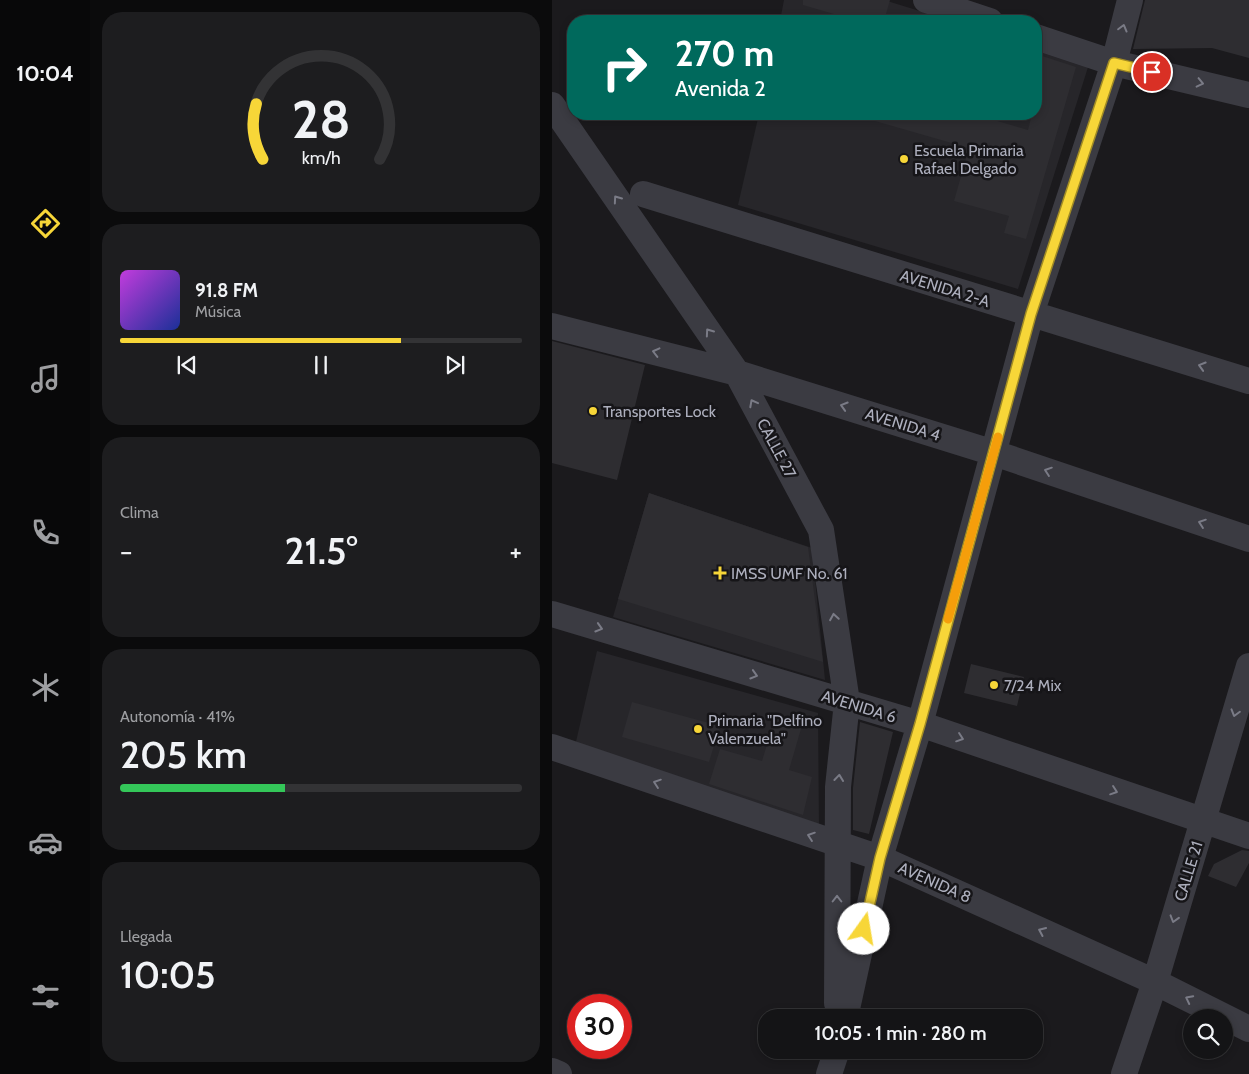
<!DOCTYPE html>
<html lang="es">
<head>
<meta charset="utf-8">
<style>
  body { margin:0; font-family:Cabin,sans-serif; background:#1d1d1f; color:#f1f3f6; height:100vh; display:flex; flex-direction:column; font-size:19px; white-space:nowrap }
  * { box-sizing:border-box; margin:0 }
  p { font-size:16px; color:#9d9ea1 }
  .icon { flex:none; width:28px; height:28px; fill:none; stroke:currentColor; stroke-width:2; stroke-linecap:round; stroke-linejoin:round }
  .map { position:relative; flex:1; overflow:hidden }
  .details { display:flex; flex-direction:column; gap:12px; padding:12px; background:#0b0b0c; width:462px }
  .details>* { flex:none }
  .top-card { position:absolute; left:15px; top:15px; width:475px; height:105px; border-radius:20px; box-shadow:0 2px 8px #0003,0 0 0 1px #333335; background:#00695c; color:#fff; overflow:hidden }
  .fabs { position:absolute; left:631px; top:1009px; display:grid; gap:10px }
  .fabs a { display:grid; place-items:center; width:50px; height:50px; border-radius:50%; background:#141416; box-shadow:0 2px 8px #0003,0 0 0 1px #333335; font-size:25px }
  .speed { position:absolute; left:15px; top:994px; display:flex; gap:10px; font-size:25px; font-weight:700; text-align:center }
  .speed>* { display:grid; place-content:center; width:65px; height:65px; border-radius:50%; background:#141416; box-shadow:0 2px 8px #0003,0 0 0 1px #333335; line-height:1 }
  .speed .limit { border:8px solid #d22; background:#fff; color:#111 }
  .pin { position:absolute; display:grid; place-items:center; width:42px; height:42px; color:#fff; margin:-21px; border:2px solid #fff; border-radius:50%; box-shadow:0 1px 5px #0007 }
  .me { position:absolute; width:55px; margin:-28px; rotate:13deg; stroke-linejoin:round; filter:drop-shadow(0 0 4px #0008) }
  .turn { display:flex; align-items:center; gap:18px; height:105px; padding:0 25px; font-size:22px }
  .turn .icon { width:65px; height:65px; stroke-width:2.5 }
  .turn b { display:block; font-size:35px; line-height:42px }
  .big { font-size:38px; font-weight:600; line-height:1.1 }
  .details .card { flex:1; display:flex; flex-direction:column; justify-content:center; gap:8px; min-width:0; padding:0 18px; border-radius:20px; background:#1d1d1f }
  .details .dial { align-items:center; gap:0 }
  .dial svg { height:130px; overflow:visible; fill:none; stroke:#333335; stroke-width:7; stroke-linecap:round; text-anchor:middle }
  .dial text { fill:#f1f3f6; stroke:none }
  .song { display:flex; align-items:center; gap:15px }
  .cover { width:60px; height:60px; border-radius:8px; background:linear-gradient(135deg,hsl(290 70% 55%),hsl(230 70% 35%)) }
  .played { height:5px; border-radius:2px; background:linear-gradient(90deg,#f7d638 70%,#333335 70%) }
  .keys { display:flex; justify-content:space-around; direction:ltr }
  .heat { display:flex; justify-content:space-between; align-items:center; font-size:28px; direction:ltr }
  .charge { height:8px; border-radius:4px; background:linear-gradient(90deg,#34c759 41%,#333335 0) }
  .trip { position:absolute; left:206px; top:1009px; width:285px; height:50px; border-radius:20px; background:#141416; box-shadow:0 2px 8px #0003,0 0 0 1px #333335; font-weight:600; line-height:50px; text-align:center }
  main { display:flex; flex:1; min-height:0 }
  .dock { display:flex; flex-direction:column; width:90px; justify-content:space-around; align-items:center; background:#080809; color:#9d9ea1 }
  .dock .icon { width:35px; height:35px }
  .dock .current { color:#f7d638 }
  .dock b { font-size:22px; color:#f1f3f6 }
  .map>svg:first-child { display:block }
  .built { fill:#27262a }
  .building { fill:#2e2d31 }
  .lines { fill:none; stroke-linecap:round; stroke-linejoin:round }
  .minor { stroke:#3b3b42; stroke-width:26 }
  .oneway { stroke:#7a7b86 }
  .route-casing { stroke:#a18b24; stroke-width:12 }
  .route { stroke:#f7d638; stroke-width:9 }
  .slow { stroke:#f59e0b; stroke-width:9 }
  .poi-dot { fill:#f7d638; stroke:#161518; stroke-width:2 }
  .labels { text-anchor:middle; stroke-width:5; stroke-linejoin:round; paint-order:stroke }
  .poi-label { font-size:16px; fill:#adafbd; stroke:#161518; text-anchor:start }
  .street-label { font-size:16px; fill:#adafbd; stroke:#161518 }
</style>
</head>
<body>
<main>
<nav class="dock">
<b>10:04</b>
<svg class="icon current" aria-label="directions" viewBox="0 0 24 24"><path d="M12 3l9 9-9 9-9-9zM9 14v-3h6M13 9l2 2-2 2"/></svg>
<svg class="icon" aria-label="music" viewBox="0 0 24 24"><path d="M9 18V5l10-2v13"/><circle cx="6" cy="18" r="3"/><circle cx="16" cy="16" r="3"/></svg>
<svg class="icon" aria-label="phone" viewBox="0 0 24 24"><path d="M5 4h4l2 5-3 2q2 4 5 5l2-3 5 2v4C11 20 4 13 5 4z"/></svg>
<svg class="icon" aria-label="climate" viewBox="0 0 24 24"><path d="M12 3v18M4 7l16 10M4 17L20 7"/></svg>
<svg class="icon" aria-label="car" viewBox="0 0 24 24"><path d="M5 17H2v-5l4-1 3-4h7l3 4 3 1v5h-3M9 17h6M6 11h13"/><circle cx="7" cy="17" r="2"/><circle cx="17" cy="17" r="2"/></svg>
<svg class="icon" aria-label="filters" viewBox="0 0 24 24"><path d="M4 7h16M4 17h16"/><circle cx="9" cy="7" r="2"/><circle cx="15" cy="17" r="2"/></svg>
</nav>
<section class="details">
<div class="card dial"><svg viewBox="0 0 100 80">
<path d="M14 69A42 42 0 1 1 86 69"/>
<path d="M14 69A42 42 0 0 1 10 35" stroke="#f7d638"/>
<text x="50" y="56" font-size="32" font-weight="700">28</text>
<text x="50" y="72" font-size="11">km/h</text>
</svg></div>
<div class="card">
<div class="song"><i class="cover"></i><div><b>91.8 FM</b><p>Música</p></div></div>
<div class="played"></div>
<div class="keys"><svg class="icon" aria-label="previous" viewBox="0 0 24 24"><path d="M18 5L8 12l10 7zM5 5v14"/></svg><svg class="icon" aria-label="pause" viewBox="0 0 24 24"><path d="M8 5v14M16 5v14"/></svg><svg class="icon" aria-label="next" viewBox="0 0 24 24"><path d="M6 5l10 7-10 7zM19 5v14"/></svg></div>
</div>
<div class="card"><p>Clima</p>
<div class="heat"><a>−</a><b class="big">21.5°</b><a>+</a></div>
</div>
<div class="card"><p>Autonomía · 41%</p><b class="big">205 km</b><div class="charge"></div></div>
<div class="card"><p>Llegada</p><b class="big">10:05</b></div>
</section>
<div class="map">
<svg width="697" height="1074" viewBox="0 0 697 1074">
  <rect width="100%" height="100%" fill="#1b1a1d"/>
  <path class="built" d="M232 0H332L400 21H228Z
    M484 48 537 64 466 289 186 205 207 114H484Z
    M97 493 260 548 273 680 61 617Z
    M45 651 266 713 267 828 23 746Z"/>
  <path class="building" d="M251 0H338L332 21H306L251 5Z
    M593 0H697V58L660 48 581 49Z
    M484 54 524 67 474 239 452 233 457 216 402 201 417 148 316 119 317 114H421L476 130 480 114H484Z
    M0 341 93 365 65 480 0 463Z
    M97 493 256 547 271 662 66 599Z
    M419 664 472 677 465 706 412 693Z
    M80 702 168 726 157 762 70 737Z
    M224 715 251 722 237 770 260 777 251 815 157 784 168 749 210 761Z
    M308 722 341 732 317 834 301 830V788Z
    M690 850 697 851V863L684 887 656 876 662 864Z"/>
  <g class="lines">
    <path class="minor" d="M374 0 438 21
      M484 37 562 63 697 95
      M0 105 185 373 269 530 295 702 286 787 285 1003
      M91 194 697 381
      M0 326 185 373 442 453 697 539
      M0 614 368 724 697 836
      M0 747 328 858 603 982 697 1029
      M293 1018 328 858 368 724 479 314 562 63 578 0
      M0 1071 7 1074
      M277 1074 285 1050
      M572 1074 603 982 697 666"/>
  </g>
  <defs><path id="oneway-chevron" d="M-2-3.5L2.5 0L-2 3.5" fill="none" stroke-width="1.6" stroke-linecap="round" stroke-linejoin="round" transform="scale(1.25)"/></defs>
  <g class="oneway">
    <use href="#oneway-chevron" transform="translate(571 28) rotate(-75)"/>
    <use href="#oneway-chevron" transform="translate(648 83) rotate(13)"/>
    <use href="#oneway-chevron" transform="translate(65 199) rotate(-125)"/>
    <use href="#oneway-chevron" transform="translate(157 332) rotate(-125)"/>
    <use href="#oneway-chevron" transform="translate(104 352) rotate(-166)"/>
    <use href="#oneway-chevron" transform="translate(650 366) rotate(-163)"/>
    <use href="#oneway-chevron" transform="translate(201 403) rotate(-118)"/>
    <use href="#oneway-chevron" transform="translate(292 406) rotate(-163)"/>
    <use href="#oneway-chevron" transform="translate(496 471) rotate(-161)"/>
    <use href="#oneway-chevron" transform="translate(650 523) rotate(-161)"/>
    <use href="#oneway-chevron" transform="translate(282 617) rotate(-99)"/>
    <use href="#oneway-chevron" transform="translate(47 628) rotate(17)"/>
    <use href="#oneway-chevron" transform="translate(202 675) rotate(17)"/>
    <use href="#oneway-chevron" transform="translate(683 713) rotate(106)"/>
    <use href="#oneway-chevron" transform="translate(408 738) rotate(19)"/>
    <use href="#oneway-chevron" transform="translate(287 778) rotate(-84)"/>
    <use href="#oneway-chevron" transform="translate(105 783) rotate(-161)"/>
    <use href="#oneway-chevron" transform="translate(562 791) rotate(19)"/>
    <use href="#oneway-chevron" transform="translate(259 836) rotate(-161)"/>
    <use href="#oneway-chevron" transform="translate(285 899) rotate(-90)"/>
    <use href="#oneway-chevron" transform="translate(622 919) rotate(107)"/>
    <use href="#oneway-chevron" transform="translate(490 931) rotate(-156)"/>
    <use href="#oneway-chevron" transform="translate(637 999) rotate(-153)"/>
  </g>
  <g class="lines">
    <defs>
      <path id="route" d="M312 929 328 858 368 724 479 314 562 63 600 72"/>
    </defs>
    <use href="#route" class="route-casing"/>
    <use href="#route" class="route"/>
    <path class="slow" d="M396 619 446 437"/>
  </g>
  <g class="poi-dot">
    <circle cx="352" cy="159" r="5"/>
    <circle cx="41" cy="411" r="5"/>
    <path d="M165.5 565.5h5v5h5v5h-5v5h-5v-5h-5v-5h5z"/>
    <circle cx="442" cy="685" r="5"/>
    <circle cx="146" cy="729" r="5"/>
  </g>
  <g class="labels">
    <g class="poi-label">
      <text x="362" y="156">Escuela Primaria<tspan x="362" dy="18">Rafael Delgado</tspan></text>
      <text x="51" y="417">Transportes Lock</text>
      <text x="179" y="579">IMSS UMF No. 61</text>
      <text x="452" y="691">7/24 Mix</text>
      <text x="156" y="726">Primaria "Delfino<tspan x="156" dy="18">Valenzuela"</tspan></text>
    </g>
    <g class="street-label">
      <text transform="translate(393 288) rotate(17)" y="6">AVENIDA 2-A</text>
      <text transform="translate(351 424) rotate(17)" y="6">AVENIDA 4</text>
      <text transform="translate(225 448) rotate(62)" y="6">CALLE 27</text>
      <text transform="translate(307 706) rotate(17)" y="6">AVENIDA 6</text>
      <text transform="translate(636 871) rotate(-73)" y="6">CALLE 21</text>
      <text transform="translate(383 882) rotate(24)" y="6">AVENIDA 8</text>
    </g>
  </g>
</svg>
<div class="fabs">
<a><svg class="icon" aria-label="search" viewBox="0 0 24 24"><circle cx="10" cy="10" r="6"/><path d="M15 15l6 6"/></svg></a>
</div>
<div class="speed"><div class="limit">30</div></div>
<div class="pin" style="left:600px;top:72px;background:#d93025"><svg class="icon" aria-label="arrive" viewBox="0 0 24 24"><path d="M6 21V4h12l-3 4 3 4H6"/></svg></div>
<svg class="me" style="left:312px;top:929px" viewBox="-20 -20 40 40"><circle r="19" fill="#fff"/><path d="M0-13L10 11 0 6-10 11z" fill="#f7d638"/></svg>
<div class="trip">10:05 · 1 min · 280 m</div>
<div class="top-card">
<div class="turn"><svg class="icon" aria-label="right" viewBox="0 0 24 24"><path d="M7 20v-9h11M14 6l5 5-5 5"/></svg><div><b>270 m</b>Avenida 2</div></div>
</div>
</div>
</main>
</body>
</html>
